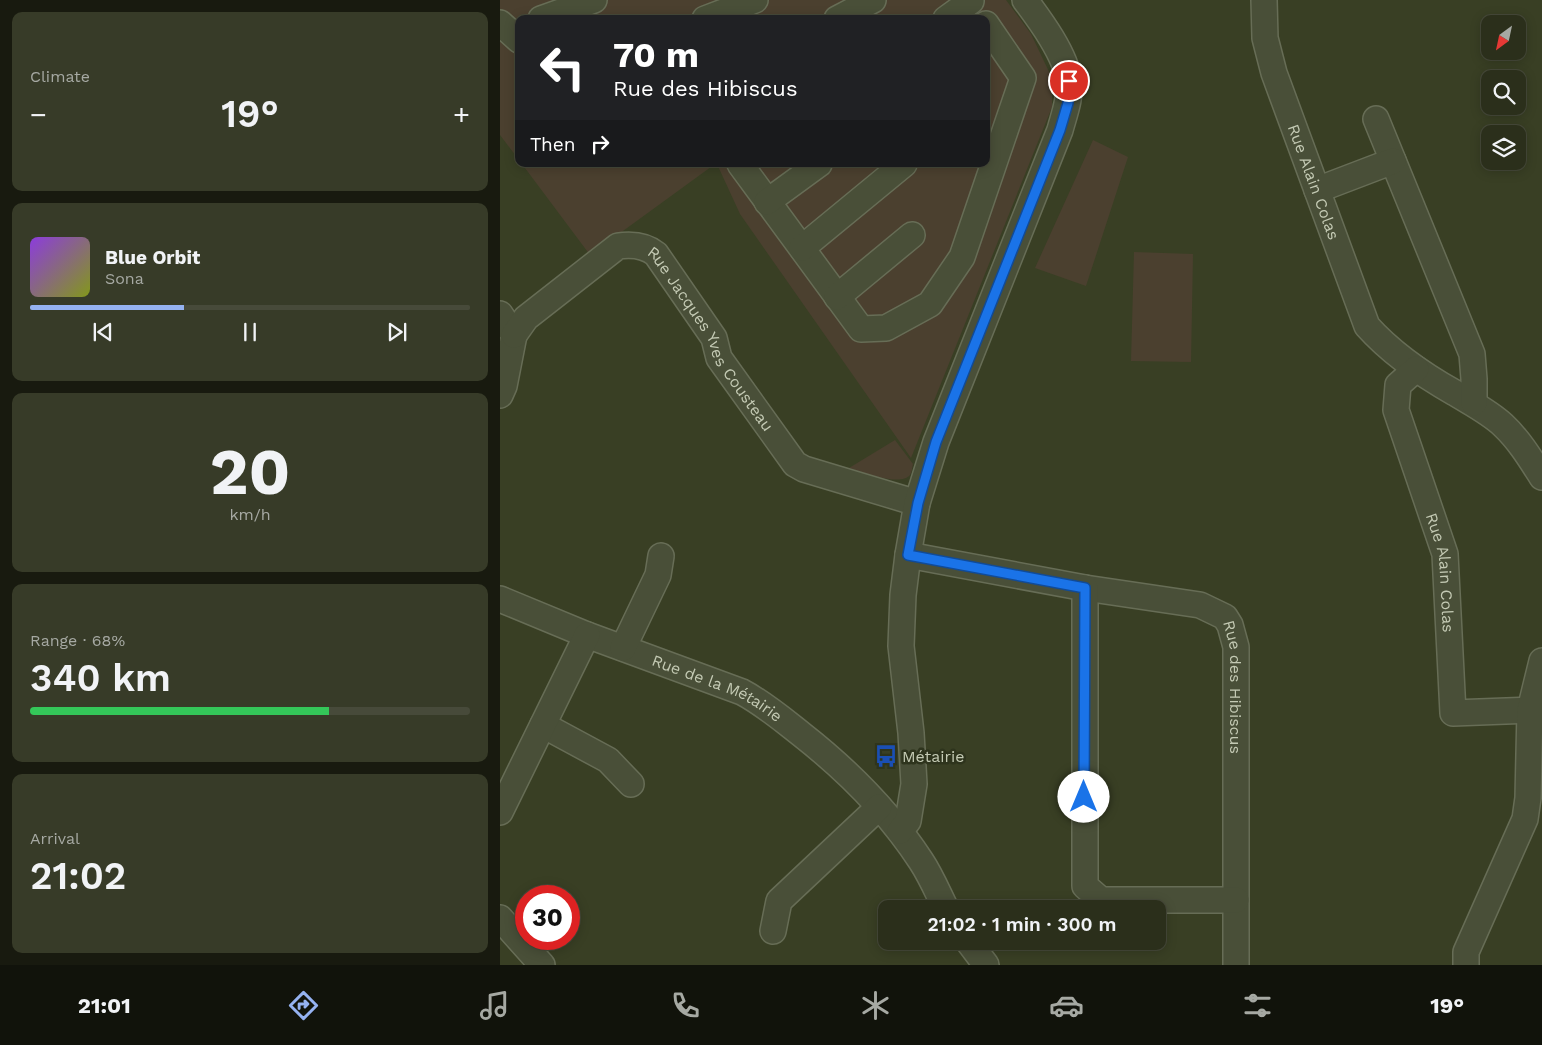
<!DOCTYPE html>
<html lang="en">
<head>
<meta charset="utf-8">
<style>
  body { margin:0; font-family:"Work Sans",sans-serif; background:#373b28; color:#f1f3f6; height:100vh; display:flex; flex-direction:column; font-size:19px; white-space:nowrap }
  * { box-sizing:border-box; margin:0 }
  p { font-size:16px; color:#a6a9a3 }
  .icon { flex:none; width:28px; height:28px; fill:none; stroke:currentColor; stroke-width:2; stroke-linecap:round; stroke-linejoin:round }
  .map { position:relative; flex:1; overflow:hidden }
  .sheet { display:flex; flex-direction:column; gap:12px; padding:12px; background:#181a0f; width:500px }
  .sheet>* { flex:none }
  .banner { position:absolute; left:15px; top:15px; width:475px; height:152px; border-radius:10px; box-shadow:0 2px 12px #0003,0 0 0 1px #474a3a; background:#202124; color:#fff; overflow:hidden }
  .needle { width:32px; rotate:213deg }
  .tools { position:absolute; left:981px; top:15px; display:grid; gap:10px }
  .tools a { display:grid; place-items:center; width:45px; height:45px; border-radius:10px; background:#2b2f1b; box-shadow:0 2px 12px #0003,0 0 0 1px #474a3a; font-size:25px }
  .speed { position:absolute; left:15px; top:885px; display:flex; gap:10px; font-size:25px; font-weight:700; text-align:center }
  .speed>* { display:grid; place-content:center; width:65px; height:65px; border-radius:50%; background:#2b2f1b; box-shadow:0 2px 12px #0003,0 0 0 1px #474a3a; line-height:1 }
  .speed .limit { border:8px solid #d22; background:#fff; color:#111 }
  .pin { position:absolute; display:grid; place-items:center; width:42px; height:42px; color:#fff; margin:-21px; border:2px solid #fff; border-radius:50%; box-shadow:0 1px 5px #0007 }
  .me { position:absolute; width:55px; margin:-28px; rotate:0deg; stroke-linejoin:round; filter:drop-shadow(0 0 4px #0008) }
  .turn { display:flex; align-items:center; gap:18px; height:105px; padding:0 15px; font-size:22px }
  .turn .icon { width:65px; height:65px; stroke-width:2.5 }
  .turn b { display:block; font-size:35px; line-height:42px }
  .then { display:flex; align-items:center; height:48px; padding:0 15px; background:#0003; gap:10px; font-size:19px }
  .big { font-size:38px; font-weight:600; line-height:1.1 }
  .sheet .tile { flex:1; display:flex; flex-direction:column; justify-content:center; gap:8px; min-width:0; padding:0 18px; border-radius:10px; background:#373b28 }
  .sheet .dial { align-items:center; gap:0 }
  .dial b { font-size:65px; line-height:1 }
  .song { display:flex; align-items:center; gap:15px }
  .cover { width:60px; height:60px; border-radius:8px; background:linear-gradient(135deg,hsl(270 70% 55%),hsl(70 70% 35%)) }
  .played { height:5px; border-radius:2px; background:linear-gradient(90deg,#95b2f1 35%,#474a3a 35%) }
  .keys { display:flex; justify-content:space-around; direction:ltr }
  .heat { display:flex; justify-content:space-between; align-items:center; font-size:28px; direction:ltr }
  .charge { height:8px; border-radius:4px; background:linear-gradient(90deg,#34c759 68%,#474a3a 0) }
  .trip { position:absolute; left:378px; top:900px; width:288px; height:50px; border-radius:10px; background:#2b2f1b; box-shadow:0 2px 12px #0003,0 0 0 1px #474a3a; font-weight:600; line-height:50px; text-align:center }
  .tab-bar { display:flex; height:80px; justify-content:space-around; align-items:center; background:#11130b; color:#a6a9a3 }
  .tab-bar .icon { width:35px; height:35px }
  .tab-bar .selected { color:#95b2f1 }
  .tab-bar b { font-size:22px; color:#f1f3f6 }
  main { display:flex; flex:1; min-height:0 }
  .map>svg:first-child { display:block }
  .green { fill:#4b402f }
  .lines { fill:none; stroke-linecap:round; stroke-linejoin:round }
  .minor-casing { stroke:#676d56; stroke-width:28 }
  .minor { stroke:#494f38; stroke-width:25 }
  .route-casing { stroke:#114b97; stroke-width:12 }
  .route { stroke:#1a73e8; stroke-width:9 }
  .labels { text-anchor:middle; stroke-width:5; stroke-linejoin:round; paint-order:stroke }
  .street-label { font-size:16px; fill:#c4cab4; stroke:#2e341d }
  .poi-label { font-size:16px; fill:#c4cab4; stroke:#2e341d; text-anchor:start }
</style>
</head>
<body>
<main>
<section class="sheet">
<div class="tile"><p>Climate</p>
<div class="heat"><a>−</a><b class="big">19°</b><a>+</a></div>
</div>
<div class="tile">
<div class="song"><i class="cover"></i><div><b>Blue Orbit</b><p>Sona</p></div></div>
<div class="played"></div>
<div class="keys"><svg class="icon" aria-label="previous" viewBox="0 0 24 24"><path d="M18 5L8 12l10 7zM5 5v14"/></svg><svg class="icon" aria-label="pause" viewBox="0 0 24 24"><path d="M8 5v14M16 5v14"/></svg><svg class="icon" aria-label="next" viewBox="0 0 24 24"><path d="M6 5l10 7-10 7zM19 5v14"/></svg></div>
</div>
<div class="tile dial"><b>20</b><p>km/h</p></div>
<div class="tile"><p>Range · 68%</p><b class="big">340 km</b><div class="charge"></div></div>
<div class="tile"><p>Arrival</p><b class="big">21:02</b></div>
</section>
<div class="map">
<svg width="1042" height="965" viewBox="0 0 1042 965">
  <rect width="100%" height="100%" fill="#393f24"/>
  <path class="green" d="M0 0H506L531 34 552 78V107L411 458 240 214 217 164H486V19H19V160L0 135Z
    M593 140 628 157 586 286 535 268Z
    M22 164H215L90 255Z
    M634 252 693 254 691 362 631 361Z
    M395 440 413 464C412 468 412 472 410 475 400 487 363 472 349 468Z"/>
  <g class="lines">
    <defs>
      <g id="minor">
        <path id="s1" d="M764 0 765 38 774 73 867 326C892 354 923 375 955 393 971 403 989 412 1003 425 1019 440 1030 458 1042 477"/>
        <path d="M41 19 94 0"/>
        <path d="M205 19 255 0"/>
        <path d="M337 19 373 0"/>
        <path d="M446 19 471 1"/>
        <path d="M0 23 19 40"/>
        <path d="M876 119 972 354 974 379V403"/>
        <path d="M240 164 361 329 386 328 430 304 462 257 523 78 486 24"/>
        <path d="M817 190 893 161"/>
        <path d="M267 202 319 164"/>
        <path d="M302 248 404 164"/>
        <path d="M337 297 412 235"/>
        <path d="M0 314 14 335 4 386 0 395"/>
        <path id="s2" d="M14 335 26 318 118 246C132 244 145 245 156 254L214 338 219 358 295 464 304 469 417 503"/>
        <path id="s3" d="M916 369 898 385 896 410 945 554 953 713 1030 710"/>
        <path id="s4" d="M408 555 585 588 700 605 725 617 730 625 736 647V965"/>
        <path d="M585 588V886L601 900H736"/>
        <path id="s5" d="M0 599 87 635 242 692C263 703 282 719 301 734 347 770 389 812 421 861 431 876 438 893 446 909"/>
        <path d="M123 648 158 575 161 556"/>
        <path d="M43 725 108 760 131 784"/>
        <path d="M0 812 87 635"/>
        <path d="M400 831 408 821 414 784 411 733 401 646 403 595 408 555 417 503 436 442 560 130C564 115 571 97 569 81 566 55 540 20 525 0"/>
        <path d="M0 918 42 965"/>
        <path d="M273 931 279 901 379 807"/>
        <path d="M468 941 486 965"/>
        <path d="M966 965V952L1025 819 1028 798 1030 710 1042 661"/>
      </g>
    </defs>
    <use href="#minor" class="minor-casing"/>
    <use href="#minor" class="minor"/>
  </g>
  <g class="lines">
    <defs>
      <path id="route" d="M569 81 568 103 560 130 436 442 418 503 408 555 585 588 584 797"/>
    </defs>
    <use href="#route" class="route-casing"/>
    <use href="#route" class="route"/>
  </g>
  <defs>
    <symbol id="bus-bare" viewBox="-9 -9 18 18"><path d="M-5-6H5V4H4V6H2V4H-2V6H-4V4H-5ZM-3.5-4V0h7V-4ZM-3.5 1.2v1.5H-2V1.2ZM2 1.2v1.5H3.5V1.2Z" fill="#1a4fb4" stroke="#2e341d" stroke-width="2.5" paint-order="stroke"/></symbol>
  </defs>
  <g fill-rule="evenodd">
    <use href="#bus-bare" x="370" y="740" width="32" height="32"/>
  </g>
  <g class="labels">
    <g class="street-label">
      <text dy="6" stroke="none"><textPath href="#s1" startOffset="190">Rue Alain Colas</textPath></text>
      <text dy="6" stroke="none"><textPath href="#s2" startOffset="279">Rue Jacques Yves Cousteau</textPath></text>
      <text dy="6" stroke="none"><textPath href="#s3" startOffset="219">Rue Alain Colas</textPath></text>
      <text dy="6" stroke="none"><textPath href="#s4" startOffset="396">Rue des Hibiscus</textPath></text>
      <text dy="6" stroke="none"><textPath href="#s5" startOffset="235">Rue de la Métairie</textPath></text>
    </g>
    <g class="poi-label">
      <text x="402" y="762">Métairie</text>
    </g>
  </g>
</svg>
<div class="tools">
<a><svg class="needle" viewBox="-14 -14 28 28"><path d="M0-13l5 13h-10z" fill="#e53935"/><path d="M0 13l5-13h-10z" fill="#a6a9a3"/></svg></a>
<a><svg class="icon" aria-label="search" viewBox="0 0 24 24"><circle cx="10" cy="10" r="6"/><path d="M15 15l6 6"/></svg></a>
<a><svg class="icon" aria-label="layers" viewBox="0 0 24 24"><path d="M12 4l9 5-9 5-9-5zM3 14l9 5 9-5"/></svg></a>
</div>
<div class="speed"><div class="limit">30</div></div>
<div class="pin" style="left:569px;top:81px;background:#d93025"><svg class="icon" aria-label="arrive" viewBox="0 0 24 24"><path d="M6 21V4h12l-3 4 3 4H6"/></svg></div>
<svg class="me" style="left:584px;top:797px" viewBox="-20 -20 40 40"><circle r="19" fill="#fff"/><path d="M0-13L10 11 0 6-10 11z" fill="#1a73e8"/></svg>
<div class="trip">21:02 · 1 min · 300 m</div>
<div class="banner">
<div class="turn"><svg class="icon" aria-label="left" viewBox="0 0 24 24"><path d="M17 20v-9H6M10 6l-5 5 5 5"/></svg><div><b>70 m</b>Rue des Hibiscus</div></div>
<div class="then">Then<svg class="icon" aria-label="right" viewBox="0 0 24 24"><path d="M7 20v-9h11M14 6l5 5-5 5"/></svg></div>
</div>
</div>
</main>
<nav class="tab-bar">
<b>21:01</b>
<svg class="icon selected" aria-label="directions" viewBox="0 0 24 24"><path d="M12 3l9 9-9 9-9-9zM9 14v-3h6M13 9l2 2-2 2"/></svg>
<svg class="icon" aria-label="music" viewBox="0 0 24 24"><path d="M9 18V5l10-2v13"/><circle cx="6" cy="18" r="3"/><circle cx="16" cy="16" r="3"/></svg>
<svg class="icon" aria-label="phone" viewBox="0 0 24 24"><path d="M5 4h4l2 5-3 2q2 4 5 5l2-3 5 2v4C11 20 4 13 5 4z"/></svg>
<svg class="icon" aria-label="climate" viewBox="0 0 24 24"><path d="M12 3v18M4 7l16 10M4 17L20 7"/></svg>
<svg class="icon" aria-label="car" viewBox="0 0 24 24"><path d="M5 17H2v-5l4-1 3-4h7l3 4 3 1v5h-3M9 17h6M6 11h13"/><circle cx="7" cy="17" r="2"/><circle cx="17" cy="17" r="2"/></svg>
<svg class="icon" aria-label="filters" viewBox="0 0 24 24"><path d="M4 7h16M4 17h16"/><circle cx="9" cy="7" r="2"/><circle cx="15" cy="17" r="2"/></svg>
<b>19°</b>
</nav>
</body>
</html>
